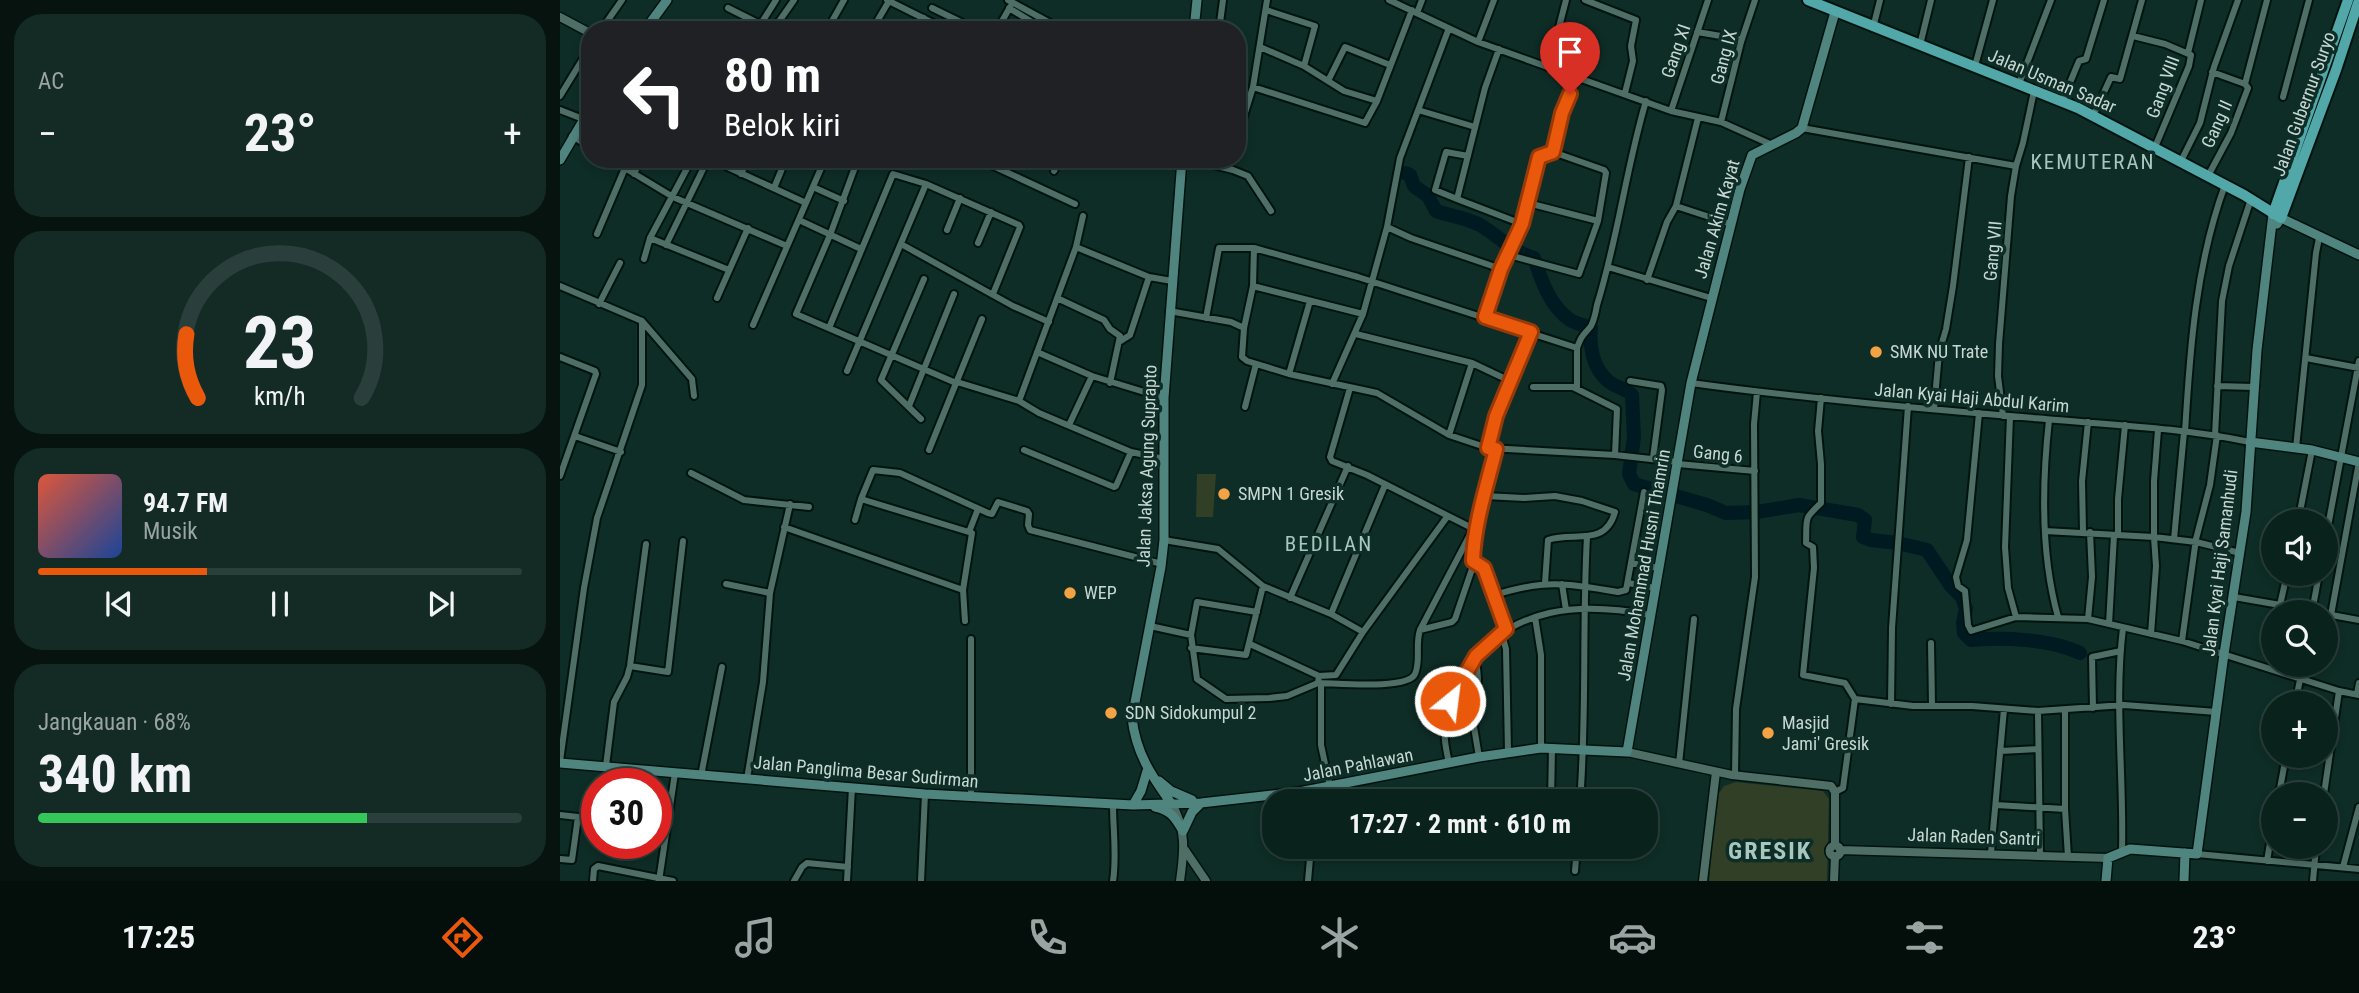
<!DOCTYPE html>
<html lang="id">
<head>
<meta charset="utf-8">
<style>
  body { margin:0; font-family:"Roboto Condensed",sans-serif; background:#132a25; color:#f1f3f6; height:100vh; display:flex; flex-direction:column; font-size:26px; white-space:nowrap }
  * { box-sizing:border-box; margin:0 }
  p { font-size:23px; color:#99a4a3 }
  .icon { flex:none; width:38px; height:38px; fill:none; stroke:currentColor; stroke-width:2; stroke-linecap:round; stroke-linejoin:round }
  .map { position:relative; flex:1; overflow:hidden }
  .sheet { display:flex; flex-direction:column; gap:14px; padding:14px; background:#06130f; width:560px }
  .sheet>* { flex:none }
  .top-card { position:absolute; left:21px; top:21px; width:665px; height:147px; border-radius:28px; box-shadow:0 4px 10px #0003,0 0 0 2px #2a3f3b; background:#202124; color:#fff; overflow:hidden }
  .fabs { position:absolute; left:1701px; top:509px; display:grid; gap:14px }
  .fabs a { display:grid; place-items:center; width:77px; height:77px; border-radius:50%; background:#0a221c; box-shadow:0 4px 10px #0003,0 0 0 2px #2a3f3b; font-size:35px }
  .speed { position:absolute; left:21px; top:768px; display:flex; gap:14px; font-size:35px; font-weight:700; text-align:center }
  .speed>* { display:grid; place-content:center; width:91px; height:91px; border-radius:50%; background:#0a221c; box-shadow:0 4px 10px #0003,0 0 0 2px #2a3f3b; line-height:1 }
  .speed .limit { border:10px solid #d22; background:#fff; color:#111 }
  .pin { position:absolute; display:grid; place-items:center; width:60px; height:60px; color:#fff; margin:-72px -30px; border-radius:50% 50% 50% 0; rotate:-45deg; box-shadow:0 0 7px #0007 }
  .pin .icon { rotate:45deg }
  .me { position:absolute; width:77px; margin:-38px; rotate:29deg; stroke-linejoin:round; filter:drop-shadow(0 0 5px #0008) }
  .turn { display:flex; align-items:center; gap:24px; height:147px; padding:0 28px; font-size:32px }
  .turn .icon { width:91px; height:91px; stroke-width:2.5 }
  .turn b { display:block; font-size:49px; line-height:60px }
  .big { font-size:52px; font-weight:700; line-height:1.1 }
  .sheet .card { flex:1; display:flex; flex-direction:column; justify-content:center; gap:10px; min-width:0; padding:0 24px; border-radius:28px; background:#132a25 }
  .sheet .dial { align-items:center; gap:0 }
  .dial svg { height:182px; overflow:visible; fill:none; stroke:#2a3f3b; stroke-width:7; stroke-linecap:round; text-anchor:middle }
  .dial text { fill:#f1f3f6; stroke:none }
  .song { display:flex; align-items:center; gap:21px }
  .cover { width:84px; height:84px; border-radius:10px; background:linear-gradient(135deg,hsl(10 70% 55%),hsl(220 70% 35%)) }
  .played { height:7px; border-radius:4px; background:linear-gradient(90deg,#ea580c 35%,#2a3f3b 35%) }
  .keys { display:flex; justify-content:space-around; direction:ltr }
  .heat { display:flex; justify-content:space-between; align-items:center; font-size:38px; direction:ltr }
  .charge { height:10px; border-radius:5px; background:linear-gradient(90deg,#34c759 68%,#2a3f3b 0) }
  .trip { position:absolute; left:702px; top:789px; width:396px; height:70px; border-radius:28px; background:#0a221c; box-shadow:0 4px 10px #0003,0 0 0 2px #2a3f3b; font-weight:700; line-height:70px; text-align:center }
  .tabs { display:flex; height:112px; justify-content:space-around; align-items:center; background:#040e0b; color:#99a4a3 }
  .tabs .icon { width:49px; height:49px }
  .tabs .current { color:#ea580c }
  .tabs b { font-size:32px; color:#f1f3f6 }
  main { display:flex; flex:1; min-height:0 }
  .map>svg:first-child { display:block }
  .green { fill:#303f25 }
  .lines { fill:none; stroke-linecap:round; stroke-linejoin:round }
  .river { stroke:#001a22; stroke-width:14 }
  .minor-casing { stroke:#00140f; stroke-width:10 }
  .tertiary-casing { stroke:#00140f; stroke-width:11 }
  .secondary-casing { stroke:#00140f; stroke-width:12 }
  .trunk-casing { stroke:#00140f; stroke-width:14 }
  .minor { stroke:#4e6e66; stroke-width:6 }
  .tertiary { stroke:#4e6e66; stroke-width:8 }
  .secondary { stroke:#50847f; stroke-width:9 }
  .trunk { stroke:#52a8a9; stroke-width:10 }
  .route-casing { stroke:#983908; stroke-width:18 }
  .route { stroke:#ea580c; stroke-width:12 }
  .poi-dot { fill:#f4a344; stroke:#0e2d26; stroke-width:2.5 }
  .labels { text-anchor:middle; stroke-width:7; stroke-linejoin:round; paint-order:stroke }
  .street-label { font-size:18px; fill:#c7d8d3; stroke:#0e2d26 }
  .poi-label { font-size:18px; fill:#c7d8d3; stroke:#0e2d26; text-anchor:start }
  .quarter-label { font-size:21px; letter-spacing:2px; fill:#a6c8be; stroke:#0e2d26 }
  .district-label { font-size:24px; font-weight:bold; letter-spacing:2px; fill:#a6c8be; stroke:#0e2d26 }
</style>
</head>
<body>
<main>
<section class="sheet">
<div class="card"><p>AC</p>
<div class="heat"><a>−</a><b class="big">23°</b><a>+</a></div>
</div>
<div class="card dial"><svg viewBox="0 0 100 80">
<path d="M14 69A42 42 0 1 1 86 69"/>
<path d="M14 69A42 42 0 0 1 9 41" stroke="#ea580c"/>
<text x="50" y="56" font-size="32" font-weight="700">23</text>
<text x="50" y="72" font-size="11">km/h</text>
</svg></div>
<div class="card">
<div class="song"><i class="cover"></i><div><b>94.7 FM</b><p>Musik</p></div></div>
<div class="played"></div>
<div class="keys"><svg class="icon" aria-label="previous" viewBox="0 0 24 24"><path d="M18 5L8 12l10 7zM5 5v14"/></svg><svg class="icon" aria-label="pause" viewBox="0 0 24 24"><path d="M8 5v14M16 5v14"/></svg><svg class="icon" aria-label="next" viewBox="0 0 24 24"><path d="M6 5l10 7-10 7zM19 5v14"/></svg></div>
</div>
<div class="card"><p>Jangkauan · 68%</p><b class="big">340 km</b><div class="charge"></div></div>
</section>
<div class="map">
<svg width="1799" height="881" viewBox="0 0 1799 881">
  <rect width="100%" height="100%" fill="#0e2d26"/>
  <path class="green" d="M637 474H656L653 517H636Z
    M1176 782 1263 791 1269 799 1267 881H1149L1157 796 1164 786Z"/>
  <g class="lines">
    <path class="river" d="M845 173 850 175 854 186 868 196 876 211C891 216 907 218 920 225 942 238 947 249 974 258 981 280 990 306 1010 320 1017 324 1024 325 1031 328 1029 347 1033 368 1048 381 1055 387 1065 388 1072 395L1074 437 1069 474 1074 484 1147 505 1166 513 1197 512 1239 505 1298 515 1305 520 1303 537 1311 540 1338 543 1367 550 1391 586 1402 597 1406 609 1403 623 1404 633 1411 640C1442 637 1492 639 1520 653"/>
    <defs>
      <path id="minor" d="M327 0 387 30
        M448 0 503 30
        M829 0 918 42 1111 111 1161 122 1210 144
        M1025 0 1076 20 1071 46 1073 61 1065 93
        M168 8 200 24
        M372 8 417 30
        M449 8 485 30
        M706 10 755 26 744 66
        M857 13 862 0
        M1313 28 1320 0
        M41 30 62 0
        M197 30 216 0
        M213 30 234 0
        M267 30 284 0
        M312 30 329 1
        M357 30 364 18
        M437 30 450 7
        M659 30 663 0
        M1137 32 1179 39 1181 42
        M1573 36 1605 44 1631 55 1629 66 1595 147
        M918 42 934 0
        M1360 45 1371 0
        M700 47 744 66 784 91 817 101
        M939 49 925 88 897 199 962 224
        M1628 53 1641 0
        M989 66 1006 0
        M1415 66 1433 0
        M1652 72 1685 84
        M768 81 785 47 830 65
        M1459 84 1491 0
        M693 87 805 123 817 101 852 10
        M0 96 30 47
        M1723 97 1749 0
        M1502 102 1519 61 1526 59 1544 0
        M0 110 23 119
        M858 110 915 127
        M1111 111 1148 0
        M1533 116 1551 77 1560 79 1582 0
        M677 120 683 119 693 87 707 0
        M1161 122 1181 42 1195 0
        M1242 128 1456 166
        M12 136 30 147
        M50 159 113 197 227 246
        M150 159 246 203
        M298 159 270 235 236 314 396 383
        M418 159 515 204
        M629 159 673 170 688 176 711 211
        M459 161 460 159
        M1621 161 1640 123 1654 67 1678 0
        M494 171 500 159
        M74 174 81 159
        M181 174 188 159
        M1648 176 1671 133 1688 88 1685 84 1707 0
        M253 187 284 201
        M214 188 226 159
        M897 199 875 190 886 152 908 156
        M968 203 1038 221
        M1116 206 1171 224
        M239 220 301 249
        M827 227 851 238 941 269
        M387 230 400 198
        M37 234 65 168
        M90 238 169 270
        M418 243 431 212
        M341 244 453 306 489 322
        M106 245 148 159
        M516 247 589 277 612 281
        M949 255 1019 274 1038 221 1046 173 1044 170 993 152
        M84 259 90 238 132 159
        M1048 267 1151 298
        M1087 280 1107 222 1116 206 1138 118
        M0 286 82 321V385L37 518 24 588 0 761
        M693 286 694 248 798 277 1017 348C1022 334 1023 336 1031 326 1034 320 1036 311 1037 305 1058 238 1066 168 1086 101
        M157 298 188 228
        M497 298 544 320 550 329 560 336 550 383
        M39 304 60 263
        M609 311 671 322 684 328 682 357 687 361 729 374 817 393 889 435 928 448 1055 455 1118 462
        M925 317 941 269 962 224 979 157 993 152 1002 113 1017 76
        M646 318 659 248H694
        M82 321 132 379 134 396
        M193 325 265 159
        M269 328 333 174 366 184 459 225 460 227 433 294
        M684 328 693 286 803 314
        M796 334 912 363 950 381
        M559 342 570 335 589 277
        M1017 348V388
        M477 352 532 376 604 398
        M0 357 35 371 36 374 0 476
        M1746 358 1799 368
        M287 371 366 184
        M729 374 750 301
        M1070 381 1101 386 1102 390 1093 458
        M397 382 459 401 479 413 571 452 604 459
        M1131 383C1248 399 1367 409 1485 419 1553 425 1623 428 1690 442
        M772 384 803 314 827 227 840 158 889 28
        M1657 386 1694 387
        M973 387H1013L1057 409 1055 455
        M790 388 770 457 772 461 807 475 916 530
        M1261 398 1258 431 1261 464V503C1243 520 1247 517 1246 543L1253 547 1254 568 1243 675 1285 683 1295 699 1353 706H1412L1478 711 1564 705 1657 712
        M459 401 516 247 523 216
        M349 406 394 294
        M685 407 696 364
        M1374 409 1379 353 1386 329 1393 286 1409 157
        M1419 413 1407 540 1396 577 1398 586 1405 591 1408 625 1411 631 1456 617 1528 619 1622 641 1779 691 1799 695
        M1443 416 1438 376 1439 344 1451 196 1456 166 1463 143 1474 91
        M1450 416 1445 547 1448 588 1456 617
        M361 419 321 380 364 279
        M1489 420C1482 483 1481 556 1498 617
        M509 425 532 376
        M1625 432C1630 348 1636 264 1665 185
        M889 435 912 363
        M1655 435 1662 301 1669 266 1691 199
        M15 436 61 452
        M928 448 936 416 971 332
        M1736 448 1756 253 1759 238
        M369 450 422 319
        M464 450 554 487 556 486 571 452
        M1118 464 1195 471
        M131 473 184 500 249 507
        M925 496 964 498 995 496 1022 501 1055 512C1045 548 1013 531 988 540L985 583
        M295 520 301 499
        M1738 522 1752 450
        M224 527 403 590
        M1485 531 1594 537V481L1598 430
        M409 532 418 509
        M1523 532 1522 481 1528 422
        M1558 535V499L1565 425
        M1766 537 1799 361
        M1614 539 1624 432
        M604 540 658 549 703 586 771 614 803 632
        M913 561 924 568 946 629
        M1071 563 1099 568
        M1068 583 1095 588
        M166 584 210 593
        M1002 584 1006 610
        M932 596C983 579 1007 583 1058 592L1066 590 1084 492
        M1674 597 1760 612
        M730 598 788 466
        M1720 605 1727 574
        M697 612 637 602 631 635 637 679 666 699 709 698 727 696 758 683 759 676
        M1752 612 1759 574
        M771 614 825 485
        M1766 614 1799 620
        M1771 615 1799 462
        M975 617 981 655V748
        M1528 619 1532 577 1530 532
        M405 621 403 590 412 533 301 499 313 470 340 473 428 513 432 514 438 502 467 511 469 514 468 525 470 530 602 564
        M1549 624 1554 535
        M590 626 631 635
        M860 630 892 622 895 619 913 566 917 531 936 449
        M941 631 946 649 948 752
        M1591 634 1596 566 1594 537 1636 542 1680 553
        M1622 641 1636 539 1650 485 1657 435
        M1371 643 1372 705
        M690 644 759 676 776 675 803 632 887 517
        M631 648 686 655 703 586
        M916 656 918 679 914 727 919 757
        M70 666 108 672 123 541
        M758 683C776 683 848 690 855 674 861 661 855 644 860 630L913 529
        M761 683V745L770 787
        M1797 694 1799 683
        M1331 704 1332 628 1348 406
        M1735 704 1743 665
        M1533 708 1532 657 1561 651
        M1505 710V809L1508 857
        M1478 711 1480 855
        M1440 751 1478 749
        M889 764C887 752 883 739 885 727 887 705 895 686 908 668 951 605 1022 602 1090 615
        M1119 764 1134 619
        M46 766 54 702 67 677 70 666 86 544
        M1175 775 1176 709 1195 577 1194 424 1197 392
        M141 776 162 667
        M187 779 203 682 210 593 230 504
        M1275 792 1283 788 1295 699
        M1719 794 1726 756
        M1764 794 1779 691
        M411 797V639
        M756 802 757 789
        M991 802 992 748
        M1020 802C1027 713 1022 625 1027 537
        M1436 805 1505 809
        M0 815 18 817 12 860 0 859
        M1562 851C1564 777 1554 702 1563 628
        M990 853V847
        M1431 853 1444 709
        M1637 854 1799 869
        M1707 861 1713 825
        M1783 867 1799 807
        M1015 871 1017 847
        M33 881 34 869 38 866 113 881
        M99 881 115 773
        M234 881 242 867 247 863 288 867
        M287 881 292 787
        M361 881 365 794
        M553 881C557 856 553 830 553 805
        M748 881 751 847
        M1753 881 1756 847"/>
      <path id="tertiary" d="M0 17 30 33
        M1067 752 1172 775 1271 786 1275 792V845
        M611 803C627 828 624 853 620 881
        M1269.5 851a5.5 5.5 0 1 1 11 0a5.5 5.5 0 1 1-11 0Z
        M625 850 646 881
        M1280 850 1548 858
        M1143 881 1156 772
        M1274 881 1275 856"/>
      <path id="secondary" d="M85 30 107 0
        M634 30 637 0
        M0 160 30 109
        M1717 224 1721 218 1799 255
        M1690 442 1752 450 1799 462
        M0 763 365 794 573 805 641 803 739 792 919 757 981 748 1067 752 1131 383 1180 189 1192 155 1236 133 1242 128 1275 12
        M599 781 611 791 632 800
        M611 803C591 775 576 753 572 718L601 567 604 540V398L622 159
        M573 805 581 791 587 771
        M595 807C611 810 615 818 623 831
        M623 831 632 812 641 803
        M1546 881 1548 858 1570 849 1637 854 1664 654 1686 512 1697 350 1713 214
        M1624 881 1625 853"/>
      <path id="trunk" d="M1248 0 1518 108 1684 195 1721 218 1776 70 1799 0
        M1713 214 1788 0"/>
    </defs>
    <use href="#minor" class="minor-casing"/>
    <use href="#tertiary" class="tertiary-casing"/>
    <use href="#secondary" class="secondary-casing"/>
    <use href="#trunk" class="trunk-casing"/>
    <use href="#minor" class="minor"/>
    <use href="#tertiary" class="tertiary"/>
    <use href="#secondary" class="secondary"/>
    <use href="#trunk" class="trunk"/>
  </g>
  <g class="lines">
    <defs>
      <path id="route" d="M890 701 916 656 946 629 924 568 913 561C914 524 927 485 936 449L928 448 936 416 971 332 925 317 941 269 962 224 979 157 993 152 1002 113 1010 94"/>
    </defs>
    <use href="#route" class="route-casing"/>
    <use href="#route" class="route"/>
  </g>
  <g class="poi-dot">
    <circle cx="1316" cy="352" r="7"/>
    <circle cx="664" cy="494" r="7"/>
    <circle cx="510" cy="593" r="7"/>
    <circle cx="551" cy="713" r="7"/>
    <circle cx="1208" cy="733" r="7"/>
  </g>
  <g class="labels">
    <g class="street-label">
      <text transform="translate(1116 51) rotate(-71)" y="6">Gang XI</text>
      <text transform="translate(1164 57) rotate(-75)" y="6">Gang IX</text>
      <text transform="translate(1492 81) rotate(23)" y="6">Jalan Usman Sadar</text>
      <text transform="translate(1603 87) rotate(-70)" y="6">Gang VIII</text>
      <text transform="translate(1744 104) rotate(-70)" y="6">Jalan Gubernur Suryo</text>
      <text transform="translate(1657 124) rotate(-66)" y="6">Gang II</text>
      <text transform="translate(1157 219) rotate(-74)" y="6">Jalan Akim Kayat</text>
      <text transform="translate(1433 251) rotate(-85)" y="6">Gang VII</text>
      <text transform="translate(1412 398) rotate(5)" y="6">Jalan Kyai Haji Abdul Karim</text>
      <text transform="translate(1158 454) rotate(6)" y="6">Gang 6</text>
      <text transform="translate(587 466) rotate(-88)" y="6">Jalan Jaksa Agung Suprapto</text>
      <text transform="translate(1660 563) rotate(-83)" y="6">Jalan Kyai Haji Samanhudi</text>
      <text transform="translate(1084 565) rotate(-80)" y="6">Jalan Mohammad Husni Thamrin</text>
      <text transform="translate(798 765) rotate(-11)" y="6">Jalan Pahlawan</text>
      <text transform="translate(306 772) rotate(5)" y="6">Jalan Panglima Besar Sudirman</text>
      <text transform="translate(1414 837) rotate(2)" y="6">Jalan Raden Santri</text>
    </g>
    <g class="poi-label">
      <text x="1330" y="358">SMK NU Trate</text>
      <text x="678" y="500">SMPN 1 Gresik</text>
      <text x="524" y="599">WEP</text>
      <text x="565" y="719">SDN Sidokumpul 2</text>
      <text x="1222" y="729">Masjid<tspan x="1222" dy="21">Jami' Gresik</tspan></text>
    </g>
    <g class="quarter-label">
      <text x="1533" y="169">KEMUTERAN</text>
      <text x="769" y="551">BEDILAN</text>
    </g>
    <g class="district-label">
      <text x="1210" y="859">GRESIK</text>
    </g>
  </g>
</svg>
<div class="fabs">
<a><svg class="icon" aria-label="sound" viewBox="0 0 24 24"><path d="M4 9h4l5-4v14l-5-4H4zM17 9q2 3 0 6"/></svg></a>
<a><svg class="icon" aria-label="search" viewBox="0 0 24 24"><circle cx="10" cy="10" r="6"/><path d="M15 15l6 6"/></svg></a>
<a>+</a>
<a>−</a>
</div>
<div class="speed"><div class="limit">30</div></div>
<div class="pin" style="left:1010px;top:94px;background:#d93025"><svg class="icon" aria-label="arrive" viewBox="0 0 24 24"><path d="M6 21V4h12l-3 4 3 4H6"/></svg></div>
<svg class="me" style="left:890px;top:701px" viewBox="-20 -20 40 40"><circle r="17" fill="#ea580c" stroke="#fff" stroke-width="3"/><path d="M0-11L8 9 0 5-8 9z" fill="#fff"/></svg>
<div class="trip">17:27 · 2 mnt · 610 m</div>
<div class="top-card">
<div class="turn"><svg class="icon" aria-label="left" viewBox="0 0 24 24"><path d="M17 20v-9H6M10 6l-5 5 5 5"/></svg><div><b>80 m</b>Belok kiri</div></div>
</div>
</div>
</main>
<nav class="tabs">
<b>17:25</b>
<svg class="icon current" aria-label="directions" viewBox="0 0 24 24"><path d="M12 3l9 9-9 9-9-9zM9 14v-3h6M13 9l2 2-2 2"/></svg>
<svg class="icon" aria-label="music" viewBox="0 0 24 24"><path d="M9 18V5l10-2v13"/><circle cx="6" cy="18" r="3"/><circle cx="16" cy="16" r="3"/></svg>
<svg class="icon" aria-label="phone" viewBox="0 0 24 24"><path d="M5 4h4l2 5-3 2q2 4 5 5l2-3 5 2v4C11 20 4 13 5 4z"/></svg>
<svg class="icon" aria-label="climate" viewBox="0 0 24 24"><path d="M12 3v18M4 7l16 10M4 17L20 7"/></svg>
<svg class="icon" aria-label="car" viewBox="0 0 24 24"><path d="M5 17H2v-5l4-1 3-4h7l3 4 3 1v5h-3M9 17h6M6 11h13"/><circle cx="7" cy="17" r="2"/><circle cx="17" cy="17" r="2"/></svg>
<svg class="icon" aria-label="filters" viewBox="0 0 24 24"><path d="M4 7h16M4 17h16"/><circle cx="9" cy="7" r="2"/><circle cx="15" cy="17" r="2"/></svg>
<b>23°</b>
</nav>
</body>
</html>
